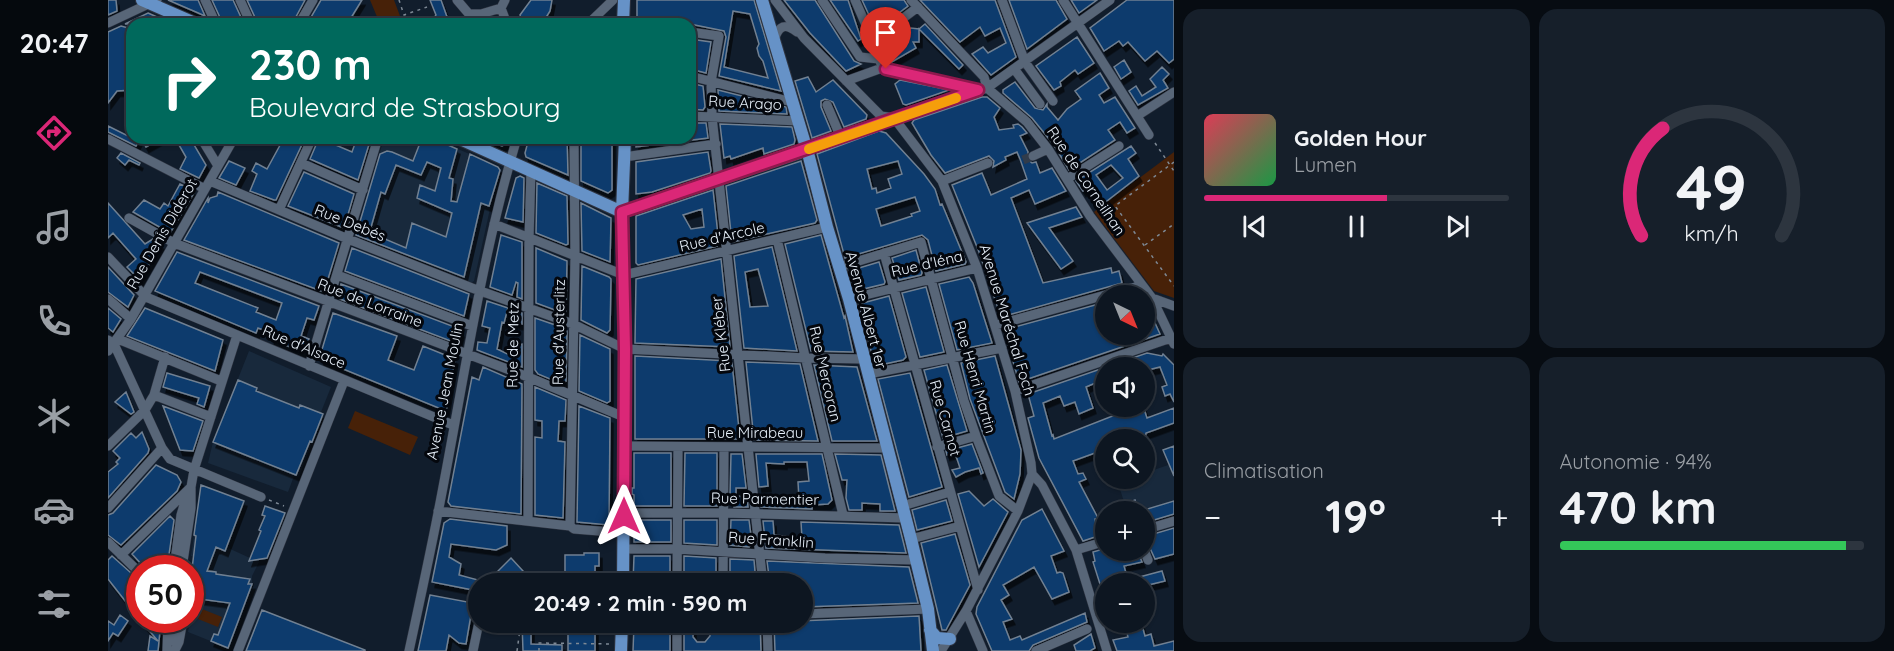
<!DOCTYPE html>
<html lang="fr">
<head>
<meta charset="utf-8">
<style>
  body { margin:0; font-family:Quicksand,sans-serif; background:#161f2a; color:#f1f3f6; height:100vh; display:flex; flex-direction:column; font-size:22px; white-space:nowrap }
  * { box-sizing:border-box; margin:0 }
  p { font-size:20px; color:#9a9fa5 }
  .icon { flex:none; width:33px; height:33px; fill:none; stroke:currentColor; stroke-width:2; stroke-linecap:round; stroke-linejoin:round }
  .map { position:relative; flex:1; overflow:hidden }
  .panel { display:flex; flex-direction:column; gap:9px; padding:9px; background:#070c12; width:720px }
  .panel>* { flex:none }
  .hud { position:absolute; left:18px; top:18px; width:570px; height:126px; border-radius:18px; box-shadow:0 2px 4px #0004,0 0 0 2px #2d353f; background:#00695c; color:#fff; overflow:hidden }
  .needle { width:39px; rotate:137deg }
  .controls { position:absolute; left:987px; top:285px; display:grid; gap:12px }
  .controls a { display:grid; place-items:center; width:60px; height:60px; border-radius:50%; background:#0d1621; box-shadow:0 2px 4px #0004,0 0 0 2px #2d353f; font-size:30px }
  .speed { position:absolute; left:18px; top:555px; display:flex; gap:12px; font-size:30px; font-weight:700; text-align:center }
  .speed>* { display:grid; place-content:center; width:78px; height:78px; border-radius:50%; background:#0d1621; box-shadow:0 2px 4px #0004,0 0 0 2px #2d353f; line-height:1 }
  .speed .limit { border:9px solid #d22; background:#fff; color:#111 }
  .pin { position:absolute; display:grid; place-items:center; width:51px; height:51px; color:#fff; margin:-62px -26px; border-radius:50% 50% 50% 0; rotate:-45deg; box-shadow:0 0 6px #0007 }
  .pin .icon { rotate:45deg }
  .me { position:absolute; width:66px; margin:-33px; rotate:0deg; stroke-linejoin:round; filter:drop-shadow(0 0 4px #0008) }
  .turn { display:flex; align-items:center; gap:21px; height:126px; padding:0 24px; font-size:27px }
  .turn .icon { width:78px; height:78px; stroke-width:2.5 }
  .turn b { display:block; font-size:42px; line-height:51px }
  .big { font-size:45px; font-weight:800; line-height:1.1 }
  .panel .widget { flex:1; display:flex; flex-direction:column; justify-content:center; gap:9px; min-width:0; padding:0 21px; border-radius:18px; background:#161f2a }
  .panel .dial { align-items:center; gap:0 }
  .dial svg { height:156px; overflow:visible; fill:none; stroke:#2d353f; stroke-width:7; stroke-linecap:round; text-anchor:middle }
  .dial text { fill:#f1f3f6; stroke:none }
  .song { display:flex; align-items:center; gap:18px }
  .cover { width:72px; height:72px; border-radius:9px; background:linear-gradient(135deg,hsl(350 70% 55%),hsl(140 70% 35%)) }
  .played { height:6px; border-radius:3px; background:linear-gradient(90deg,#db2777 60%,#2d353f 60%) }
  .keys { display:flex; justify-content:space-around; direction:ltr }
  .heat { display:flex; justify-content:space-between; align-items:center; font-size:33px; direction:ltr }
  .charge { height:9px; border-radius:4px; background:linear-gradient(90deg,#34c759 94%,#2d353f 0) }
  .panel .tiles { flex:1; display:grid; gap:9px; grid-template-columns:repeat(2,1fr) }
  .trip { position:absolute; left:360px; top:573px; width:345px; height:60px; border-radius:30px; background:#0d1621; box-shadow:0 2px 4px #0004,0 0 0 2px #2d353f; font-weight:800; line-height:60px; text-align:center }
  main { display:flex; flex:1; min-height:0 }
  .menu { display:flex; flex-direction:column; width:108px; justify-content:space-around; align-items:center; background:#05090d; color:#9a9fa5 }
  .menu .icon { width:42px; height:42px }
  .menu .current { color:#db2777 }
  .menu b { font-size:27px; color:#f1f3f6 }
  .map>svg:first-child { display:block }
  .built { fill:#18293c }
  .green { fill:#472108 }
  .building { fill:#073a6d; stroke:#718092; stroke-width:1.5; fill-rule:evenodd; filter:url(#shadow) }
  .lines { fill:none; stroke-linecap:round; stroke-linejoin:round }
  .minor-tunnel { stroke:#313c4b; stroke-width:9; stroke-dasharray:9 4.5; stroke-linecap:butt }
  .minor-casing { stroke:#2f3542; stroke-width:10 }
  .major-casing { stroke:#2f3542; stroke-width:14 }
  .path { stroke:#7e8995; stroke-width:1.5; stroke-dasharray:3 4.5; stroke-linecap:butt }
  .minor { stroke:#586678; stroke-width:9 }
  .major { stroke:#6692c7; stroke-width:12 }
  .route-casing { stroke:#8e194d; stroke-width:15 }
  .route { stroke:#db2777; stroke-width:10 }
  .slow { stroke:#f59e0b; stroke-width:10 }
  .labels { text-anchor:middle; stroke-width:6; stroke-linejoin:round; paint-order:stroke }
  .street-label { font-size:15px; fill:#e6eff9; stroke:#04070d }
</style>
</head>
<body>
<main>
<nav class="menu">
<b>20:47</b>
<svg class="icon current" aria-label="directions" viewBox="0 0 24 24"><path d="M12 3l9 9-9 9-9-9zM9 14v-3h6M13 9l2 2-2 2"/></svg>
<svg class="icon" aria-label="music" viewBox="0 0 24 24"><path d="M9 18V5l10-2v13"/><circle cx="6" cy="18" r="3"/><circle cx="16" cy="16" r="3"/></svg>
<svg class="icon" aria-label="phone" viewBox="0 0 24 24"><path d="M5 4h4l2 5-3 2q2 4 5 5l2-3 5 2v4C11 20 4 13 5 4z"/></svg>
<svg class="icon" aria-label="climate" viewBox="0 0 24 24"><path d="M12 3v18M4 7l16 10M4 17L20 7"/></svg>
<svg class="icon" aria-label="car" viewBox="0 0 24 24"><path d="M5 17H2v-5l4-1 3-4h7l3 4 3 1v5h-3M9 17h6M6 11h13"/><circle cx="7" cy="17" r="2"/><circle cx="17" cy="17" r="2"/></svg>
<svg class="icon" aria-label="filters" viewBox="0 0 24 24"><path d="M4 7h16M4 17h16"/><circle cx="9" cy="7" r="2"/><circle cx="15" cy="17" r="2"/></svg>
</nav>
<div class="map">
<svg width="1066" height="651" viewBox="0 0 1066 651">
  <defs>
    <filter id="shadow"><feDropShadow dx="3" dy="5.5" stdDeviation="0" flood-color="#0009"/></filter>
  </defs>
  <rect width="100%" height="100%" fill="#111d2c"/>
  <path class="built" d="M276 138H325L391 167 393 170 384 200 366 281 363 283 251 236 248 233Z
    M141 351 223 387 213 412 215 414 191 477 186 476 180 492 100 463 105 442Z
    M1066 463V514L1037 523 1036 512 1019 511 1010 483 1021 479 1036 478 1037 473Z
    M95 486 137 501 118 547 151 562 144 576V584L120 648 80 632 82 620V569H86L88 557 83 556 93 487Z"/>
  <path class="green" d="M262 0H286L295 24H272Z
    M1066 152V298L1046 291 986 212Z
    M247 411 310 437 302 455 240 428Z
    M94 609 114 617 110 627 90 619Z"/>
  <path class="building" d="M0 0H8L9 11 0 15Z
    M60 0H90L97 16 88 12Z
    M104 0H125L136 24H115Z
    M139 0H197L184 24H150Z
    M213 0H254L241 21 232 24H199Z
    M322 0H333L339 17 335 24H322L328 15Z
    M423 0H444L442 11 434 24H415L412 15Z
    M529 0H646L673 91 611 76 618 37 616 31 582 24H529ZM625 11 642 14 651 44 649 48 651 56 655 61 660 78 616 67Z
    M676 0H707L746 61 753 64 738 71 702 33Z
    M722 0H740L753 39 750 41Z
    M754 0H796L800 6 768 30Z
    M812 0H887L908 57 883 75 864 54 875 47 880 53 898 43 892 28 877 36 872 27 852 42Z
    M901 0H948L959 19 919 49Z
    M963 0H989L971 13Z
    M1019 0H1066V59L1061 63 1049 51 1037 61 1020 42 1015 46 1011 41 996 51 982 28Z
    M40 13 65 24H17Z
    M817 24 855 65 851 69 811 29V42H805L808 48 782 63 773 43 794 27 797 32 803 28 811 29Z
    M13 26 24 29V90L9 91 0 103V32Z
    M969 37 986 63 970 74 967 70 952 82 953 86 946 90 928 66Z
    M582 39 603 42 598 73 582 69Z
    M1016 60 1023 72 1013 79 1006 67Z
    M1054 67 1061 74 1055 80 1060 88 1030 105 1021 91 1028 86 1034 96 1048 87 1042 79Z
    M992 73 1001 88 991 95 996 103 1007 97 1027 128 1019 133 1012 122 1000 130 1007 140 961 170 946 145 924 118 895 93V90L907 82 927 108 935 110 939 104V107L950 120 959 109 973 99 967 91Z
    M700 77 708 92 725 80 759 115 758 119 736 127 725 102 717 99 713 101V107L723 131 704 138 687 81Z
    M792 80 827 87 841 90 798 105 795 104 787 84Z
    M582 83 595 86 597 107 595 110 582 109Z
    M610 90 678 107 679 114 611 111Z
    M874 97H879L892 108 886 117 891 130 906 128 905 125 910 124 914 127 919 133 912 136 920 152 919 159 924 163 928 162 932 173 944 168 958 191 927 204 921 190 903 198 935 283 1003 268 1004 273 1011 271 1014 283 893 317 871 252 844 185 874 173 883 195 919 179 912 159 909 152 897 157 898 160 885 167 886 161 881 156 837 173 823 155 804 123 806 120Z
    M582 123H598L600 138 528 147V138H582Z
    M612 124 684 127 687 140 686 144 656 154 655 148 623 159 622 156 616 158Z
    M0 126 24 138H32L28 146 0 132Z
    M771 131 778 133 816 174 827 189 832 205 834 204 858 262 857 264 828 271 820 240 814 235 737 258 709 154ZM790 161 794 174 780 179 783 188 769 193 768 188 764 189 759 169ZM807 197 812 211 803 214 804 216 773 226 768 209Z
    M33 138H54L38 147Z
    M67 138H82L98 165 91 178 72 169 78 157Z
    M176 138H197L168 200H166L142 191 149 174 144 171 148 163 159 169Z
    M211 138H225L223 143 244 152 249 138H263L250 180 202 159Z
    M314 138H324L349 149 341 178 345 179 343 201 349 202 362 154 390 167 392 170 381 206 373 203 356 277 248 235 272 154 279 151 284 152 305 161ZM319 162 333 168 327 191 312 185 309 198 344 213 338 237 304 223 298 248 272 237 275 232 263 227 273 192 277 194 288 165 313 175Z
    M375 138H402L401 142 394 146Z
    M421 138H459L460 175 418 157 417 153Z
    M473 138H504V190L500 193 473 181Z
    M1023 146 1028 153 1020 159 1031 176 995 204 981 187 975 191 968 181ZM1003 165 1015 178 999 190 988 175Z
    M600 152 603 171 602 173 544 192 528 194V162Z
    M13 153 32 163 31 165 21 160 17 165 9 158Z
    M121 161 137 168 128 185 111 178Z
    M693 161 709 220 707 223 624 242 618 186Z
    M196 172 246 194 236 228 180 206Z
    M412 176 416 178 415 222 397 218 408 178Z
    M429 183 459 196 460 244 458 245 428 233Z
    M72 184 87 191 62 233 25 212 36 200 52 209 56 203 60 206Z
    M605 190 611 244 609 246 530 265 528 263V216ZM594 209 596 227 583 229 575 215Z
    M110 192 231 243 216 292 76 240 100 198V203L102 198 109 196Z
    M0 203 37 244 45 239 53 244 32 280 19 267 28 259 5 233 0 238Z
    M473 203 503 218 502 262 474 251Z
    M968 207 974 217 941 228 965 261 953 269 919 223Z
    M393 235 414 242V299L409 297 410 283 408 282 404 295 382 287Z
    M713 235 736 318 737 316 745 352 703 351 677 244Z
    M664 247 689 351 636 348 626 256ZM650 269 660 306 642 307 637 272Z
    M244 248 361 294 356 316 237 271Z
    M428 248 459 261 458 314 428 303Z
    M808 250 814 273 813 275 791 280 784 258Z
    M69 252 211 306 206 320 199 318 193 336 201 339 197 350 194 352 163 339 166 334 150 328 148 333 47 291ZM92 272 174 303 168 320 148 312 150 308 87 283Z
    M613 259 622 347 527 343 528 279Z
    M771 262 777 282 776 284 747 291 741 271Z
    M474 266 501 277 503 279 502 330 499 333 473 320Z
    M0 267 26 295 20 307 0 292Z
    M861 277 865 283 884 343 849 350 831 284Z
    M233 284 352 329 353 332 351 341 348 343 232 299 229 297Z
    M818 287 836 352 812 357 794 293Z
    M781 296 798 357 795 360 767 366 751 304Z
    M1036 299 1052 334 911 382 896 330 998 302V334H1002L1004 339 1021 334H1036Z
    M379 301 400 308 396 323 394 322 389 349 406 357V345L414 344V367L369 350 370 342 379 343 382 328 374 326Z
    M0 308 13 319 5 332 0 328Z
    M37 308 115 340 107 371 19 336Z
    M409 311 414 313V324H408Z
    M225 313 289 336 280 360 306 370 315 346 347 359 338 411 213 360 212 356Z
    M427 318 456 328 459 331 458 381 454 384 430 374 427 370Z
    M472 335 502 349V401L499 403 471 391Z
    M1039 353 1054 356 1055 354 1066 365V402L1062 394 1057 396 1054 387 1059 385 1052 367 1036 371V368H998V394L992 381 978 387 985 408 971 414 967 402 956 406 952 396 935 403 944 436 945 435 946 439 1030 406H1035L1039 418 1066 408V423L1038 433 1037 438 998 440V449L965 461 970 474 975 473 978 479 971 482 990 518 987 519 990 536 975 541 931 458 920 418 926 416 920 394Z
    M527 356 622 361 624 363 632 439H527Z
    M887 356 913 450 912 474 906 499 897 492 862 399 853 363Z
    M638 362 692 364 710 441 646 440Z
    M706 365 749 367 769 441H724Z
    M839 365 859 431 835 438 816 370Z
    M375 367 414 384 413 514 343 506 340 502 364 377 371 380Z
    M59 373 102 386 96 407 89 404 91 398 55 387Z
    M802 373 834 487 801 497 770 379Z
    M130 380 149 388 148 391 191 408 192 405 215 414 204 442 202 441 188 475 105 442Z
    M427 387 458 400 457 421H451L450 441 457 442 455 518 427 515V437L434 438V421L427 420Z
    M18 392 26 412 23 414 7 402Z
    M55 406 95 421 85 451 72 450Z
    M471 406 502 418 501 525 469 522Z
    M34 432 41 449 40 453 0 498V472L10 464 8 462 12 458 5 451 23 433 28 438Z
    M864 444 875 473 873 474 871 468 857 472 848 477 844 470 852 468 847 453 839 455 838 451Z
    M1066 446V476L1055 450Z
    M526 453H563V506H526V495L524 494V488H526Z
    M577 453H609V506H576Z
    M623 454H634L638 488H628V496H622Z
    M648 454H714L724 500 720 504 704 505V509L653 507 652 497 691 499 690 482 701 481 699 462H676V464L658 463 660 486 651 487Z
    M727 454 773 455 787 511H772V504L754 503V510H741L738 498 739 480H734Z
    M48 465 69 475 73 482 69 491 13 545 0 535V515L5 513Z
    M93 485 136 501 117 551 108 547 99 571 108 572V574L142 579 140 584H144L120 648 103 641 106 634 110 635 122 603 92 599 91 604 82 603V569H84L88 536 86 535Z
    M861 491 876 506 885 499 900 512 871 567 850 494Z
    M627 496 639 497 640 507H626Z
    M838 500 844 521 809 530 804 510Z
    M1027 500 1030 512H1019L1017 504Z
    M1066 501V514L1036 523V510Z
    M157 506 177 513 159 558 141 561 153 531 151 530 157 516 154 515Z
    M934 509 956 551 943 556 949 573 952 572 955 573 961 592 944 599 926 567 895 585 901 595 893 600 904 619 895 622 902 640 912 636 914 640 977 613 979 622 925 645 921 651H884L868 614 869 607 914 520Z
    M62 516 66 520 59 568H37L24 554Z
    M342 519 399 526V545L388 550 343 544 341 557 353 564 351 575 370 580V591L324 582 336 523Z
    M526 520H563V542H526Z
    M576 520H609V545L576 543Z
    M623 520H641L644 544 641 547 622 545Z
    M655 521H665L666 535 694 538 693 522 791 525 798 553 658 548Z
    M1066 528V554L1047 559 1041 546 1044 545 1042 535Z
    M847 534 862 585 839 628 838 630H834L813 543Z
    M995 549 996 550H1029L1034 562 1016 566 1019 577 1024 579 1054 571 1057 581 1036 586V584H992L985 562 987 561 985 552Z
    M476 553H491V566H487V584H445V572H457V555H476Z
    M4 556 32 581V619H30L23 598 18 602 0 579V560Z
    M526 556H562V584H525Z
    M576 556 608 558V584H576Z
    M403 558 427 584H387V574Z
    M622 559 646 560 648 584H622Z
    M659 561 801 567 810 603 694 607V584H662Z
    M322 595 365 603 358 644 351 643 341 635 338 651H310Z
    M154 610 257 650V651H138Z
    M12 615 20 621 10 636 5 633 0 641V621L6 625Z
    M811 616 813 651H667L666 622Z
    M45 620H53L50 651H40L42 636 50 641 34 622H46Z
    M414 622H423V644L454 645V651H415Z
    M460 622H487V651H460Z
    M630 622H652L653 651H576V625L585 624V637L589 642H597L602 636V624Z
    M1016 622H1033L1037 636 1043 634 1046 646 1066 641V651H1009L1005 640 1020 637Z
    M553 625H562V651H525L526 626Z
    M983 634 987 648 982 651H968L966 645Z"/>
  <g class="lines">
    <path class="minor-tunnel" d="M915 160 925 156"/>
    <defs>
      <path id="minor" d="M97 0 108 24
        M132 0 143 24
        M349 0 361 14H373L393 8 397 0
        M667 0 696 38 765 108 773 116 786 118 834 181 869 268 907 391 923 463 924 474 910 511 858 611 833 651
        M714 0 752 57 771 59
        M747 0 765 41 773 64
        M803 0 876 77 879 88 919 122 940 149 982 216 1044 298 1066 344
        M894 0 917 62 945 101
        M955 0 1041 135
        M393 8 399 24
        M0 23 49 0
        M191 24 205 0
        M480 24 505 0
        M582 32 611 36 603 82 604 117 655 584
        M666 40C671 25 677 23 689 32
        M765 41 810 7
        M907 70 932 104
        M582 76 684 102
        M738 81 774 68 870 90
        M719 105 733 138
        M582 116 690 121
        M1029 116 1066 92
        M93 138 110 166
        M0 139 97 189
        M699 150 800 113 879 88 1002 0
        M925 156 940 149
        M516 157 608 144
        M193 163 255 190
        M959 179 1011 146
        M102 181 240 239 364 288 465 324 517 349 698 358 756 359
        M834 181 880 163
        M171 210 204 138
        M21 218 66 243 420 377 516 417
        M386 224 516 275 719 227
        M669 239 735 515
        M776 253 870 590
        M0 257 38 297 345 425
        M731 267 813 242 856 401 868 436 891 496 910 511
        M229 275 364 326
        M1044 298 1066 306
        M0 299 23 319
        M741 299 869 268
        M888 325 1034 285
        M10 339 113 381
        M0 340 6 344 54 448 62 459 153 497
        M0 351 23 319 126 138
        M201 366 270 138
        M760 374 894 348
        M907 391 1063 338
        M46 395 103 417
        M0 446 37 410 46 395 57 357
        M516 446 779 448
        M829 447 868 436
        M924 474 934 485 968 550 999 651
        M794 506 842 492
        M0 508 54 448
        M330 511 462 526 466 529 516 533
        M516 513H615L798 518
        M420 521 421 238 423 170
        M462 526 467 257 466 138
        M1036 530 1066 521
        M803 539 852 526
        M0 542 32 573
        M516 549H569L717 558 808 560
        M968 550 998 541
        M1036 550 1040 560
        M13 555 83 487
        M66 568 73 515 79 495
        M74 568 83 508V487L86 470 129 335
        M569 584 570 448
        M615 584 616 448
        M858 611 875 651
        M694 614 820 609
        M659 622 660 651
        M64 641 68 620
        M67 650 71 642 75 620
        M59 651 60 620
        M130 651 236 381
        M301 651C311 605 321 559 330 513 355 387 372 261 409 138
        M365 651 371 622
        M569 651V622
        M928 651 979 629"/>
      <path id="major" d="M34 0 89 24
        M654 0 701 157 719 227 741 299 803 539 820 609 825 651
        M515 24 516 0
        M350 138 514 212
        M514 212 699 150
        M515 584 517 349 514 212 517 138
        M822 630 829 638 842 639
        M513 651 514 622"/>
    </defs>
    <use href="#minor" class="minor-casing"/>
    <use href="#major" class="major-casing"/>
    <path class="path" d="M291 0 296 15 319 7
      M297 16 300 24
      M254 24 266 16
      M347 24 351 18
      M1047 143 1066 171
      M1066 162 1007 206 1066 286
      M1037 245 1066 224
      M161 500 176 506
      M409 651 413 622
      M431 651V643L503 644"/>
    <use href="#minor" class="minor"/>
    <use href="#major" class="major"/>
  </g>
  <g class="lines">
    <defs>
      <path id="route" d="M516 516 517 349 514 212 870 90 778 69"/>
    </defs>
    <use href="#route" class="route-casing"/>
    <use href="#route" class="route"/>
    <path class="slow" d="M701 149 848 98"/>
  </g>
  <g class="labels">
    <g class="street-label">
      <text transform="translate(637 103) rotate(3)" y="5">Rue Arago</text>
      <text transform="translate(978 181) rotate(56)" y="5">Rue de Corneilhan</text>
      <text transform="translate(242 223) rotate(22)" y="5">Rue Debés</text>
      <text transform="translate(54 234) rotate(-60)" y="5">Rue Denis Diderot</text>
      <text transform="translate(614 237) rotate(-13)" y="5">Rue d'Arcole</text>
      <text transform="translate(819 264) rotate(-13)" y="5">Rue d'Iéna</text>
      <text transform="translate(262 303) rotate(21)" y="5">Rue de Lorraine</text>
      <text transform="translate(758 310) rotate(75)" y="5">Avenue Albert 1er</text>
      <text transform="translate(899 320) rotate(73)" y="5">Avenue Maréchal Foch</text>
      <text transform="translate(451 332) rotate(-89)" y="5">Rue d'Austerlitz</text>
      <text transform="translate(613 334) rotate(-97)" y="5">Rue Kléber</text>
      <text transform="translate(405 345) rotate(-89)" y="5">Rue de Metz</text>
      <text transform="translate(196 347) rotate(23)" y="5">Rue d'Alsace</text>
      <text transform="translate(717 374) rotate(77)" y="5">Rue Mercoran</text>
      <text transform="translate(867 377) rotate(74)" y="5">Rue Henri Martin</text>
      <text transform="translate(337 391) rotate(-79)" y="5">Avenue Jean Moulin</text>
      <text transform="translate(837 418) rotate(74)" y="5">Rue Carnot</text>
      <text x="647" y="438">Rue Mirabeau</text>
      <text transform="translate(657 499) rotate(1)" y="5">Rue Parmentier</text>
      <text transform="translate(663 540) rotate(4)" y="5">Rue Franklin</text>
    </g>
  </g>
</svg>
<div class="controls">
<a><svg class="needle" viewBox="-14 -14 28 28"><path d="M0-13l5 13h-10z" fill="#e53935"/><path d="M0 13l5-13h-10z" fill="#9a9fa5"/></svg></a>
<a><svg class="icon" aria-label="sound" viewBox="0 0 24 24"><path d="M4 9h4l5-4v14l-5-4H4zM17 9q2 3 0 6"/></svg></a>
<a><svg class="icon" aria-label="search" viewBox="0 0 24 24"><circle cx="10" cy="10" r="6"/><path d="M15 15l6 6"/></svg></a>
<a>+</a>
<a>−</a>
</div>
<div class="speed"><div class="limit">50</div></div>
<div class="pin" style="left:778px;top:69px;background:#d93025"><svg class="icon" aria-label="arrive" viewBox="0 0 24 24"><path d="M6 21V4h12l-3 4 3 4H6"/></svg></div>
<svg class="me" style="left:516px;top:516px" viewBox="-20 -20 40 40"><path d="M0-17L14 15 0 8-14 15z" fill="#db2777" stroke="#fff" stroke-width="4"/></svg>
<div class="trip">20:49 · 2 min · 590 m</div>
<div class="hud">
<div class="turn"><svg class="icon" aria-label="right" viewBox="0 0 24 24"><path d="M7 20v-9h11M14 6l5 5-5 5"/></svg><div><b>230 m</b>Boulevard de Strasbourg</div></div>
</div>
</div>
<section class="panel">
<div class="tiles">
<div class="widget">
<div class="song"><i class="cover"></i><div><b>Golden Hour</b><p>Lumen</p></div></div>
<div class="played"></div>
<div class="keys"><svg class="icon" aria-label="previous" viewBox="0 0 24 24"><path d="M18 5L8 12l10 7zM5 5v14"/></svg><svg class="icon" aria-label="pause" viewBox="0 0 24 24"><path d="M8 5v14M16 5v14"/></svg><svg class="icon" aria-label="next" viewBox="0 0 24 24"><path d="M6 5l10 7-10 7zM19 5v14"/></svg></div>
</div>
<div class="widget dial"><svg viewBox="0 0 100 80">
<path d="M14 69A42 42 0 1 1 86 69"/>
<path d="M14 69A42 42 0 0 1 25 14" stroke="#db2777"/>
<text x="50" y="56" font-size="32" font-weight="700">49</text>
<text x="50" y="72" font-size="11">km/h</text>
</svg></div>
<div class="widget"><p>Climatisation</p>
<div class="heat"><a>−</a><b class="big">19°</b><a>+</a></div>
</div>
<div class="widget"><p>Autonomie · 94%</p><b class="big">470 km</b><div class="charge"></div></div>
</div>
</section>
</main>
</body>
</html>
